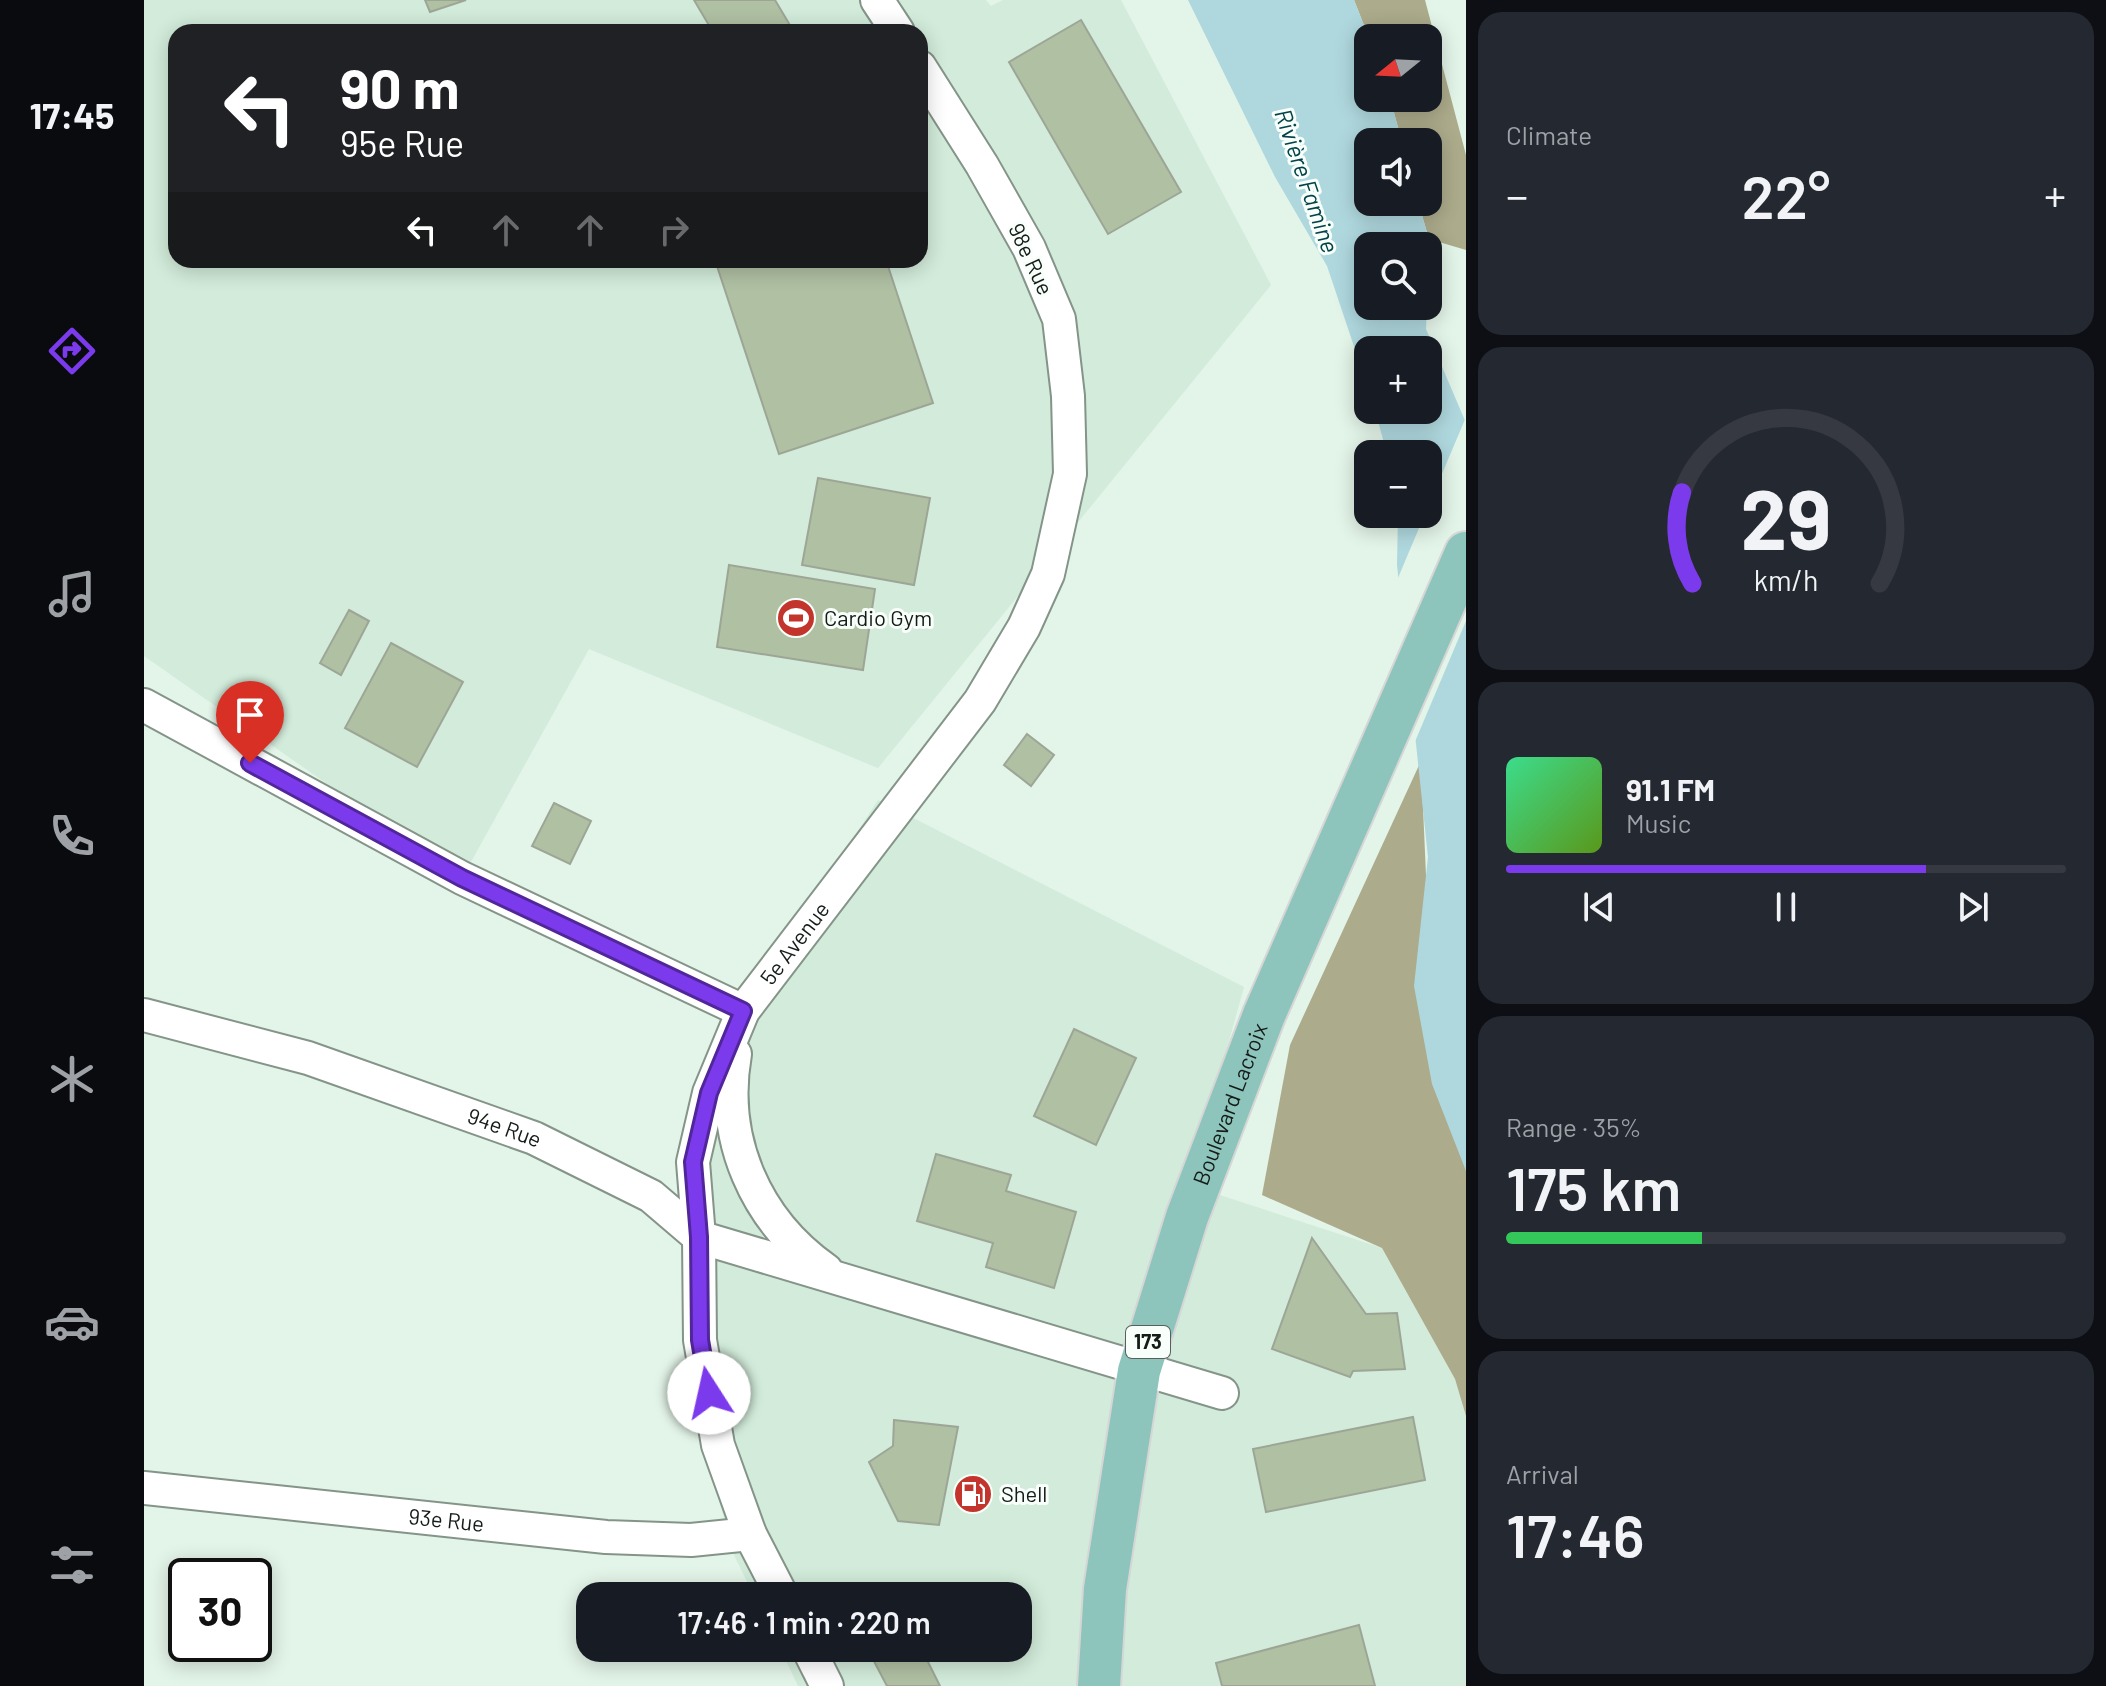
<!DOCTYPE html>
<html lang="en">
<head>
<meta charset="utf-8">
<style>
  body { margin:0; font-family:Barlow,sans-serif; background:#242831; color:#f1f3f6; height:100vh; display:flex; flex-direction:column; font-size:30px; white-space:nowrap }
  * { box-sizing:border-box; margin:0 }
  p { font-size:26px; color:#9ea1a6 }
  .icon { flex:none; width:44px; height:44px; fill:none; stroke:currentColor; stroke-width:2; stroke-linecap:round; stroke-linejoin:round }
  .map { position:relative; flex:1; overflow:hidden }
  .sheet { display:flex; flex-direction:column; gap:12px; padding:12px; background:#0d0f14; width:640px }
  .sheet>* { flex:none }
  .top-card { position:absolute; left:24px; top:24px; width:760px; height:244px; border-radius:24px; box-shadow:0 4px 20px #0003; background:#202124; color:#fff; overflow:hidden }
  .needle { width:52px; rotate:252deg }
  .tools { position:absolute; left:1210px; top:24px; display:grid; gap:16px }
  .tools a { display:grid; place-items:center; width:88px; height:88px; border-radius:16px; background:#171b24; box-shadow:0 4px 20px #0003; font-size:40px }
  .speed { position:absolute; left:24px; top:1558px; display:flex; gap:16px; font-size:40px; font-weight:700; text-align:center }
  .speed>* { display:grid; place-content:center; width:104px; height:104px; border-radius:50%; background:#171b24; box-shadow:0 4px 20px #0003; line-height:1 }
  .speed .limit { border:4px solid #111; border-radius:12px; background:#fff; color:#111 }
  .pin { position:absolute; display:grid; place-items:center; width:68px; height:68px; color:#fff; margin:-82px -34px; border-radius:50% 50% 50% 0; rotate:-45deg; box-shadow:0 0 8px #0007 }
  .pin .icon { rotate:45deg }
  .me { position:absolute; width:88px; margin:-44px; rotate:350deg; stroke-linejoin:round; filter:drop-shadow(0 0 6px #0008) }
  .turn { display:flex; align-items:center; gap:28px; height:168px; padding:0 40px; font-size:36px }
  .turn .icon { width:104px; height:104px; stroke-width:2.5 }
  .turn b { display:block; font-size:56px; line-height:68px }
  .lanes { display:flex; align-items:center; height:76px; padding:0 40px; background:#0003; justify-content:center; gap:40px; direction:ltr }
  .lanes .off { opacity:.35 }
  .big { font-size:60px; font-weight:600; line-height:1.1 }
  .sheet .tile { flex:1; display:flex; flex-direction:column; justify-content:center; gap:12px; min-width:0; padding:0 28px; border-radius:24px; background:#242831 }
  .sheet .dial { align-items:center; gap:0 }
  .dial svg { height:208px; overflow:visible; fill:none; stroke:#363941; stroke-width:7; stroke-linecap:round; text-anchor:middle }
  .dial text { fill:#f1f3f6; stroke:none }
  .song { display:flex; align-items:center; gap:24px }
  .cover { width:96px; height:96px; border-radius:12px; background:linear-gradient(135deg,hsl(150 70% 55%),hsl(90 70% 35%)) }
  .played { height:8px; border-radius:4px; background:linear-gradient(90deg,#7c3aed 75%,#363941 75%) }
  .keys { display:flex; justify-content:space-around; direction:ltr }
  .heat { display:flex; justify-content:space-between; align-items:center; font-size:44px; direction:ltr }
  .charge { height:12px; border-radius:6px; background:linear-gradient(90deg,#34c759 35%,#363941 0) }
  .trip { position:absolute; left:432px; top:1582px; width:456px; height:80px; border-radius:24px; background:#171b24; box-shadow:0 4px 20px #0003; font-weight:600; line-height:80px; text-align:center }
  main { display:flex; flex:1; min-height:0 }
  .tabs { display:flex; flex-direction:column; width:144px; justify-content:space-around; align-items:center; background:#090b0e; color:#9ea1a6 }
  .tabs .icon { width:56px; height:56px }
  .tabs .active { color:#7c3aed }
  .tabs b { font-size:36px; color:#f1f3f6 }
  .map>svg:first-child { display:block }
  .built { fill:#d2ebda; fill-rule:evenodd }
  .forest { fill:#acab8b }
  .water { fill:#afd8de }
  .pier { fill:#e3f4e8 }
  .building { fill:#b0c0a3; stroke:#9da696; stroke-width:2 }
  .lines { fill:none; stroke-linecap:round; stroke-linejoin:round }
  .minor-casing { stroke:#849489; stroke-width:36 }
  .major-casing { stroke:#d5d6d5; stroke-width:46 }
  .minor { stroke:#fff; stroke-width:32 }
  .major { stroke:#8dc5bd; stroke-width:42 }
  .route-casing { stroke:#51269a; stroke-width:20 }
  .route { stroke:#7c3aed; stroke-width:14 }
  .labels { text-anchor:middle; stroke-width:6; stroke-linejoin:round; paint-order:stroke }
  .shield { fill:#f8fffa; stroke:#59605c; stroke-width:2 }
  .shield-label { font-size:20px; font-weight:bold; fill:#151c18 }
  .street-label { font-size:22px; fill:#151c18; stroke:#f8fffa }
  .poi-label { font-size:22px; fill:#151c18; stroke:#f8fffa; text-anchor:start }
  .water-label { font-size:24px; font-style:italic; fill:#02434a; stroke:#f8fffa }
</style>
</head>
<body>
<main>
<nav class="tabs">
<b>17:45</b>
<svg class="icon active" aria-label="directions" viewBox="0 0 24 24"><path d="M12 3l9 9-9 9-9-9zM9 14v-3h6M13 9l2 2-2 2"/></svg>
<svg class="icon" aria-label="music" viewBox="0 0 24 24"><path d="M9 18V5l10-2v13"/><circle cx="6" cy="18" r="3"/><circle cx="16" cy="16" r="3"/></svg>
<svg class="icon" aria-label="phone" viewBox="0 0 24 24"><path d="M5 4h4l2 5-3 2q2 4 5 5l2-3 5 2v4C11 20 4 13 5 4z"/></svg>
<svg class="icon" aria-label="climate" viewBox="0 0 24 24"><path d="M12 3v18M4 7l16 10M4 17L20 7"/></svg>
<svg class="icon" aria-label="car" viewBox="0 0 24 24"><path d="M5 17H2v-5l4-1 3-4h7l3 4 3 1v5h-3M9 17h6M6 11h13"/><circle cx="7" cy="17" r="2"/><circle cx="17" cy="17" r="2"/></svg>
<svg class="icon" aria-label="filters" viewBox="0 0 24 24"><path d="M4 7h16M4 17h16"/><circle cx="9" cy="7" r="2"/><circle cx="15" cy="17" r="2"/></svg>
</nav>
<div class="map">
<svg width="1322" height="1686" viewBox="0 0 1322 1686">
  <rect width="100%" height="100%" fill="#e3f4e8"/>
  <path class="built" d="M0 0H842L847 6 859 0H977L1127 285 734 768 445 649 318 878 0 656ZM32 32H776V260H32Z
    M734 800 1100 987 1045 1185 1238 1248 1311 1379 1322 1416V1686H654L636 1648H874V1596H610L590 1555 542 1379 539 1183 556 1076Z"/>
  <path class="forest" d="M1210 0H1281L1322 155V250L1285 239 1274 202H1284V142H1258L1246 98H1284V38H1225Z
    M1277 761 1282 876 1322 1160V1416L1311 1379 1238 1248 1118 1195 1146 1045Z"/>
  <path class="water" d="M1044 0H1210L1225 38 1224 98H1246L1258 142H1224V202H1274L1285 239 1284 263V246H1224V306H1283L1282 329 1322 423V1171L1288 1084 1270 986 1284 857 1253 565 1254 514H1284V454H1243L1231 410H1284V350H1224V388L1183 266 1131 177Z"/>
  <path class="pier" d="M1322 417V621L1270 744 1251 585Z"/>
  <path class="building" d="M281 0H322L286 12Z
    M550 0H631L650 32H569Z
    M937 20 1037 192 964 234 865 62Z
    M571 260H742L789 403 635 454Z
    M674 478 786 498 770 585 658 565Z
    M585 565 731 589 719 670 573 647Z
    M205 610 225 621 197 675 176 663Z
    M247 643 319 682 273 767 201 728Z
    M883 734 910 755 887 786 860 765Z
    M410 803 447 821 426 864 388 846Z
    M930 1029 992 1058 952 1145 890 1116Z
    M792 1154 867 1175 862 1191 932 1212 910 1288 842 1267 849 1243 773 1221Z
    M1168 1238 1222 1314 1253 1313 1261 1369 1209 1371 1206 1377 1128 1349Z
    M1269 1417 1281 1480 1122 1512 1109 1449Z
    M750 1420 814 1427 795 1525 754 1521 725 1462 749 1446Z
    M1215 1625 1231 1686H1078L1072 1663Z
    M723 1648H777L796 1686H743Z"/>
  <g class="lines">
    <defs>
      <g id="minor">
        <path d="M733 0 754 32"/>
        <path d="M0 705 318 878 599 1011"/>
        <path id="s1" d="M0 1015 164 1058 390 1138 507 1196 555 1237 1078 1393"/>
        <path d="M591 1054C576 1139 611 1220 682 1270"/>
        <path id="s2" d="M0 1488 462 1537 547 1540 606 1534"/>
        <path id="s3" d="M638 1596 606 1534 574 1445 556 1340 555 1237 549 1162 565 1093 599 1011 836 701 880 627 904 574 926 474 924 396 915 319 885 248 838 165 776 67"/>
        <path d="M664 1648 683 1686"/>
      </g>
      <g id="major">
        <path id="s4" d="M955 1686 961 1589 995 1371 1043 1217 1120 1015 1322 553"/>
      </g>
    </defs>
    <use href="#minor" class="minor-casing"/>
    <use href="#major" class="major-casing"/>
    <use href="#minor" class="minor"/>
    <use href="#major" class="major"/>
  </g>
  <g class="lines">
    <defs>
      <path id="route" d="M106 763 318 878 599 1011 565 1093 549 1162 555 1237 556 1340 565 1393"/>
    </defs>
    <use href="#route" class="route-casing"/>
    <use href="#route" class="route"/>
  </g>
  <defs>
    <symbol id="stadium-disc" viewBox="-11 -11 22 22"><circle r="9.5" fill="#c2342c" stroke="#f8fffa"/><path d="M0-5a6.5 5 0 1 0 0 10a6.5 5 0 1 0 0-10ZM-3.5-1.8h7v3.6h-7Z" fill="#fff"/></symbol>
    <symbol id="fuel-disc" viewBox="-11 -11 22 22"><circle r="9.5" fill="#c2342c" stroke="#f8fffa"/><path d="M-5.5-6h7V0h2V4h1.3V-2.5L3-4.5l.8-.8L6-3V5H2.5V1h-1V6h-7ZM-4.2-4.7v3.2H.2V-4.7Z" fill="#fff"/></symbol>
  </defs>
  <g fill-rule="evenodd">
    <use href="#stadium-disc" x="630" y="596" width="44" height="44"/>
    <use href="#fuel-disc" x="807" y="1472" width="44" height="44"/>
  </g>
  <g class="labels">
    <rect class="shield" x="982" y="1326" width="44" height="32" rx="6"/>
    <g class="shield-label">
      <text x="1004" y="1349">173</text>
    </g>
    <g class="street-label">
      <text transform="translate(887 259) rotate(65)" y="8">98e Rue</text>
      <text dy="8" stroke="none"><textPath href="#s3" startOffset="694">5e Avenue</textPath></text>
      <text dy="8" stroke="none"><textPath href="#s4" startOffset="600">Boulevard Lacroix</textPath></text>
      <text dy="8" stroke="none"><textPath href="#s1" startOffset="378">94e Rue</textPath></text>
      <text dy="8" stroke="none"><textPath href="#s2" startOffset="304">93e Rue</textPath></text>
    </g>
    <g class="poi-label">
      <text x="680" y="626">Cardio Gym</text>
      <text x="857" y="1502">Shell</text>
    </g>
    <g class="water-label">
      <text transform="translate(1162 181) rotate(71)" y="8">Rivière Famine</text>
    </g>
  </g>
</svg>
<div class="tools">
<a><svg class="needle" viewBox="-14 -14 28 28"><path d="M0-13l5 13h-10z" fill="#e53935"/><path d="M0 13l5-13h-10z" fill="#9ea1a6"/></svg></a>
<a><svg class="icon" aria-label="sound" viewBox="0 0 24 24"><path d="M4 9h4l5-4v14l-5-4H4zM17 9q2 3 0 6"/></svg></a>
<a><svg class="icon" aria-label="search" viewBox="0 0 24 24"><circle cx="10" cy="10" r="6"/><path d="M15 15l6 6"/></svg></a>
<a>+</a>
<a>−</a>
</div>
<div class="speed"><div class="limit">30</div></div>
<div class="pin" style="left:106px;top:763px;background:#d93025"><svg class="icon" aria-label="arrive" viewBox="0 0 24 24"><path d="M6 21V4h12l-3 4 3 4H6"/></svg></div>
<svg class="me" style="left:565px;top:1393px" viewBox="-20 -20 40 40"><circle r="19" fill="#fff"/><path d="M0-13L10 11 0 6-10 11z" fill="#7c3aed"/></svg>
<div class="trip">17:46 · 1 min · 220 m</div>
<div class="top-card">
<div class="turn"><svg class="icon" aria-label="left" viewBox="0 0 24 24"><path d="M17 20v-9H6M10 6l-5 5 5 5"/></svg><div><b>90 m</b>95e Rue</div></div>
<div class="lanes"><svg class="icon" aria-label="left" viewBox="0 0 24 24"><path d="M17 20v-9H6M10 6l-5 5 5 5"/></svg><svg class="icon off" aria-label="ahead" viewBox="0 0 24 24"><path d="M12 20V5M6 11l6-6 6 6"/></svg><svg class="icon off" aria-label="ahead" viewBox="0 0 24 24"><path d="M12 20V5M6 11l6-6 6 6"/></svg><svg class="icon off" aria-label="right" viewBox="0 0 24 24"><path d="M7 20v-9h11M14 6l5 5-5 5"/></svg></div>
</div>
</div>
<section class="sheet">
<div class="tile"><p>Climate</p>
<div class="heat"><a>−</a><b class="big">22°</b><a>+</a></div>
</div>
<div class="tile dial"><svg viewBox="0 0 100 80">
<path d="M14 69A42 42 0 1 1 86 69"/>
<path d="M14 69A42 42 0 0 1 10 34" stroke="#7c3aed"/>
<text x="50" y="56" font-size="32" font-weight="700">29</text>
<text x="50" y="72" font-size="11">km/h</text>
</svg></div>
<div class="tile">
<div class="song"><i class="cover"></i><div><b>91.1 FM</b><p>Music</p></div></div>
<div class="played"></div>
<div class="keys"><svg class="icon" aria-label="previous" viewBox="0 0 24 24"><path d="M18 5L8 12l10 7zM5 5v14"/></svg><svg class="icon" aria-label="pause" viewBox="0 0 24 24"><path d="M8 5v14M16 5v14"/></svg><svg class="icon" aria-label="next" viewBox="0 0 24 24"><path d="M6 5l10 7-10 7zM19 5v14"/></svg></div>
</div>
<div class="tile"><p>Range · 35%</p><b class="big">175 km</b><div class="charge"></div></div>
<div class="tile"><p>Arrival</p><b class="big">17:46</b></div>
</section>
</main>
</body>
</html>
